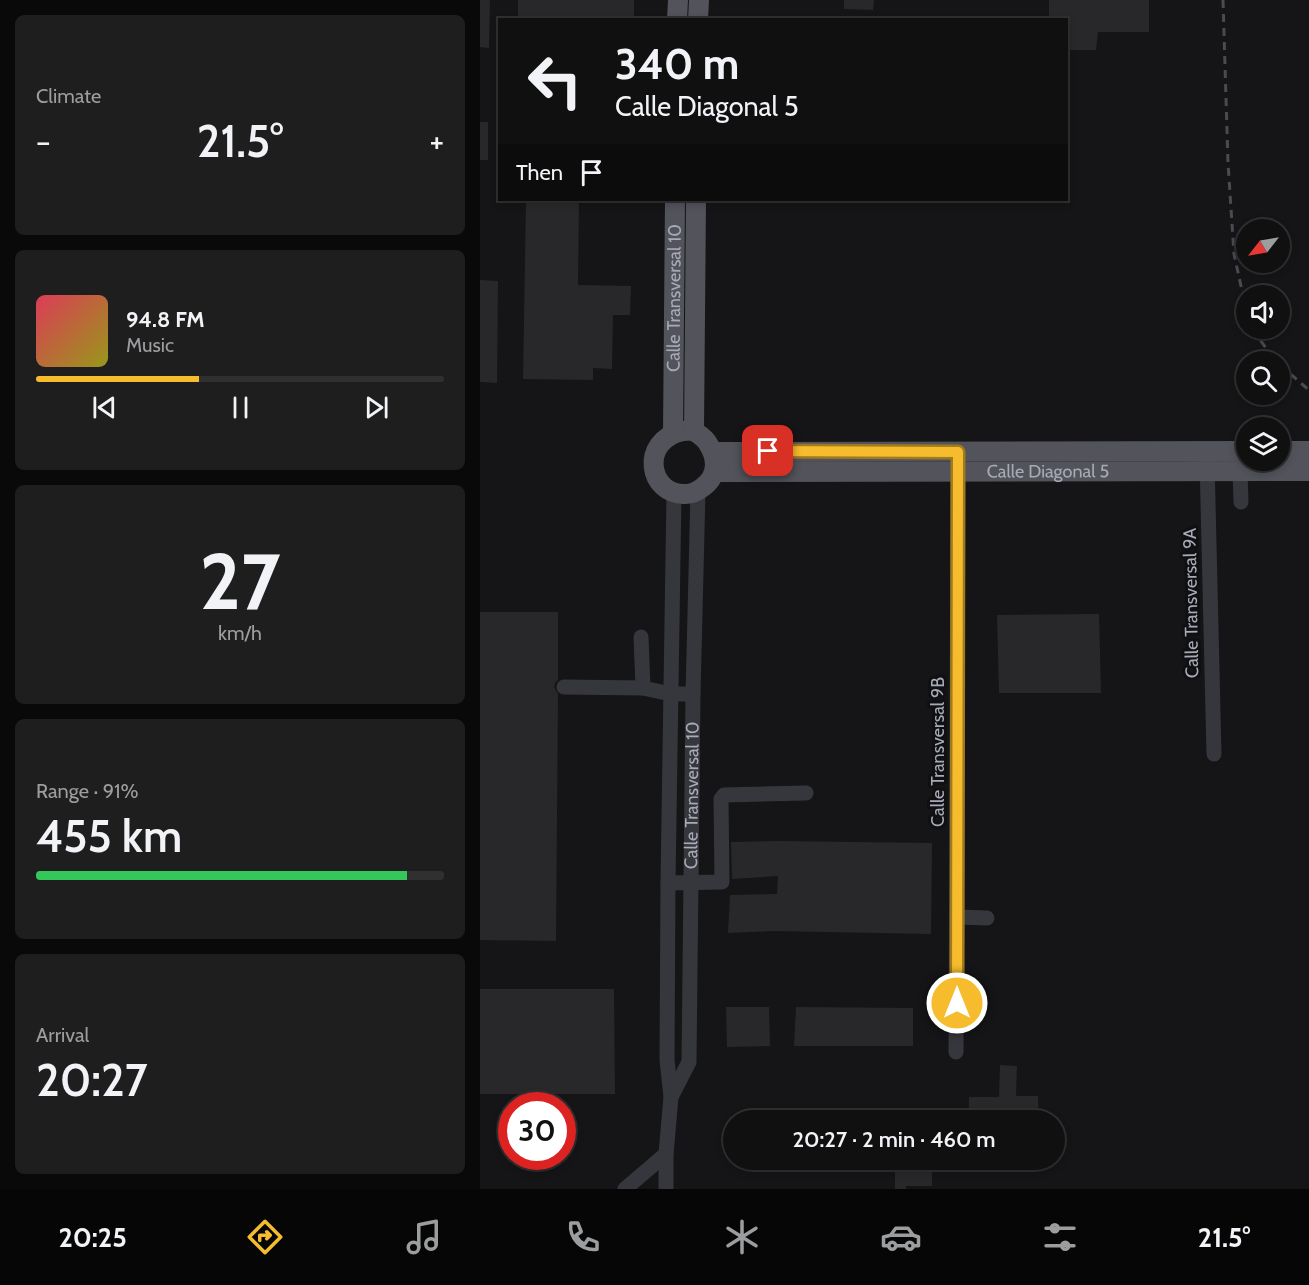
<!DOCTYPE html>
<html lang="en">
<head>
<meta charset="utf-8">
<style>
  body { margin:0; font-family:Cabin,sans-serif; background:#1e1e1f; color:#f1f3f6; height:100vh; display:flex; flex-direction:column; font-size:22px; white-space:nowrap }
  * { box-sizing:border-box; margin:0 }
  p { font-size:20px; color:#9c9d9f }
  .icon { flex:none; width:33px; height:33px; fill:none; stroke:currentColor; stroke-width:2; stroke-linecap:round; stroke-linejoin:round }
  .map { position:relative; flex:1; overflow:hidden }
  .drawer { display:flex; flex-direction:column; gap:15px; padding:15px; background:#090909; width:480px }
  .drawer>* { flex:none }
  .banner { position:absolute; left:18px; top:18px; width:570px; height:183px; border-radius:0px; box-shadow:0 3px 9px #0003,0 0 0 2px #303031; background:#101011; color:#f1f3f6; overflow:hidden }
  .needle { width:39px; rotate:239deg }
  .buttons { position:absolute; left:756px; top:219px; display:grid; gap:12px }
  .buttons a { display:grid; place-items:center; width:54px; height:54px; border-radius:50%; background:#101011; box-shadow:0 3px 9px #0003,0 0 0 2px #303031; font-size:30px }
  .speed { position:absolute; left:18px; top:1092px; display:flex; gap:12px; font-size:30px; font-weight:700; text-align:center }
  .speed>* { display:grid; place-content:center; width:78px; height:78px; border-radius:50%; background:#101011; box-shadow:0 3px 9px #0003,0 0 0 2px #303031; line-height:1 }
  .speed .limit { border:9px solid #d22; background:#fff; color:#111 }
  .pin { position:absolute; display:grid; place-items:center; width:51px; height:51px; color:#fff; margin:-26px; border-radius:12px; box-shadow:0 3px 9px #0006 }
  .me { position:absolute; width:66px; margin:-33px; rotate:0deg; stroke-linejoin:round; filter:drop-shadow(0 0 4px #0008) }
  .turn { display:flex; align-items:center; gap:21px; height:126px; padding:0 18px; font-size:27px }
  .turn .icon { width:78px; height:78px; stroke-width:2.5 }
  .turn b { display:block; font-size:42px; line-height:51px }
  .then { display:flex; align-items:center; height:57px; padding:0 18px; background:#0003; gap:12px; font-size:22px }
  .big { font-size:45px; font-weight:600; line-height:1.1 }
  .drawer .card { flex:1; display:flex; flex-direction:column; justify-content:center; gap:9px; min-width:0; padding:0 21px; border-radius:9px; background:#1e1e1f }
  .drawer .dial { align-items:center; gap:0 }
  .dial b { font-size:78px; line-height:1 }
  .song { display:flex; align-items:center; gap:18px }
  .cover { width:72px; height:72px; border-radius:9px; background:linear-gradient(135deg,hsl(350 70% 55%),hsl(60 70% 35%)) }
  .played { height:6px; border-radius:3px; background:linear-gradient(90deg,#f6bc2e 40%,#303031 40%) }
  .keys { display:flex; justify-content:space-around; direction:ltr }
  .heat { display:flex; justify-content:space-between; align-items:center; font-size:33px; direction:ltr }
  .charge { height:9px; border-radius:4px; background:linear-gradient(90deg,#34c759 91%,#303031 0) }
  .trip { position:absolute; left:243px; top:1110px; width:342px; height:60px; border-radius:30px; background:#101011; box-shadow:0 3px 9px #0003,0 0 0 2px #303031; font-weight:600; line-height:60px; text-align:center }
  .menu { display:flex; height:96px; justify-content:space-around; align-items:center; background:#060607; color:#9c9d9f }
  .menu .icon { width:42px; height:42px }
  .menu .on { color:#f6bc2e }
  .menu b { font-size:27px; color:#f1f3f6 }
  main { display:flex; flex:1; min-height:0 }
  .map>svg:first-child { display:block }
  .building { fill:#28282b }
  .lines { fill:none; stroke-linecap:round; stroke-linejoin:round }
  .minor { stroke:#36373c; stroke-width:15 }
  .major { stroke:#52535b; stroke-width:20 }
  .rail { stroke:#494b51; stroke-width:3; stroke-dasharray:8 6; stroke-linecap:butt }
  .route-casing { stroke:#a07a1e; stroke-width:15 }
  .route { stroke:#f6bc2e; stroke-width:10 }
  .labels { text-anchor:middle; stroke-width:6; stroke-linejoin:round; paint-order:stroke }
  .street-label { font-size:18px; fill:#a7abb7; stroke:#101012 }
</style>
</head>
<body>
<main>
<section class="drawer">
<div class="card"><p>Climate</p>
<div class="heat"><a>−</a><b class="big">21.5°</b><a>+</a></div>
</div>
<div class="card">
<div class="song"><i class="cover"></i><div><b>94.8 FM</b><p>Music</p></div></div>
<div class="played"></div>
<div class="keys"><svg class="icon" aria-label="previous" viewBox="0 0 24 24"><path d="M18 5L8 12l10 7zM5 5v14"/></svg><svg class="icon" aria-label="pause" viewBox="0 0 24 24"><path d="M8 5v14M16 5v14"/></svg><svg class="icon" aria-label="next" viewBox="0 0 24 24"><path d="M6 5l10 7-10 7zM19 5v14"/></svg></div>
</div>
<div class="card dial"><b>27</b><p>km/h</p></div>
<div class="card"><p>Range · 91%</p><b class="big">455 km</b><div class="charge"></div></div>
<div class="card"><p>Arrival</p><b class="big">20:27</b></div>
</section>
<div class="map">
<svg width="829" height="1189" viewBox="0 0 829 1189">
  <rect width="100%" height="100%" fill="#151517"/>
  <path class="building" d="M0 0H10L9 48 0 47Z
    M38 0H154V20H38Z
    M364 0H394L393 10 364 9Z
    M569 0H669V32H618L616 50H586V20H569Z
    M0 122H8V160H0Z
    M46 200H99L98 285 151 286 150 315H133L132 369 113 368V380L43 379Z
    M0 280 18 281 17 383 0 382Z
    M0 612H78V680L75 683 74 687 78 694 76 941 0 940Z
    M619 614 621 693H519L517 615Z
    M298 841 452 843 451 934 294 931 248 933 250 895 297 894 298 876 252 879 251 842Z
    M0 989H134L135 1094H0Z
    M246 1007H289L290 1046 247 1047Z
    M316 1007 433 1008V1046H314Z
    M520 1065 537 1066 536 1096H558L559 1120H489V1097H519Z
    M415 1160H426V1164H452V1186H426V1189H415Z"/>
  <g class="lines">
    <g class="minor">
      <path d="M727 460 734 754"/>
      <path d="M760 471 761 502"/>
      <path d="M161 637 163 688"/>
      <path d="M84 687 163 688 191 694H213"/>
      <path d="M188 883 242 882 241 799 244 795 326 793"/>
      <path d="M477 917 507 918"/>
      <path d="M476 1052 478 461"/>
      <path id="s1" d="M191 1097 209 1062 213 694 218 491"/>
      <path d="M145 1189 186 1154"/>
      <path d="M186 1189V1154L191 1097 187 1060 188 883 194 492"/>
    </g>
    <g class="major">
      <path d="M197 20 198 0"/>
      <path d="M218 20 219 0"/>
      <path d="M203 431C206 431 209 430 212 431 217 432 224 438 227 442 237 457 239 475 223 487 218 491 213 494 206 494 168 496 159 440 203 431Z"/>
      <path d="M214 431 216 200"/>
      <path id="s2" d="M193 433 195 200"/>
      <path d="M800 451H829"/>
      <path d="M233 452 766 451"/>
      <path id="s3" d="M235 472 829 471"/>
    </g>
    <path class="rail" d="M743 0 748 163 754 254 766 309
      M775 328 778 337 796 362
      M800 365 829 390"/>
  </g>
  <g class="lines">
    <defs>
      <path id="route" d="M288 451 478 452 477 1003"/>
    </defs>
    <use href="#route" class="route-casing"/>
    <use href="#route" class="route"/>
  </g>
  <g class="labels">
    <g class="street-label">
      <text dy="6" stroke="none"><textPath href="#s2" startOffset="135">Calle Transversal 10</textPath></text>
      <text dy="6" stroke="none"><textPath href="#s3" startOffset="333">Calle Diagonal 5</textPath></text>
      <text transform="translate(711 603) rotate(-91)" y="6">Calle Transversal 9A</text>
      <text transform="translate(458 752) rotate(-90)" y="6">Calle Transversal 9B</text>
      <text dy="6" stroke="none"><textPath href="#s1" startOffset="306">Calle Transversal 10</textPath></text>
    </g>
  </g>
</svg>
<div class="buttons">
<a><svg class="needle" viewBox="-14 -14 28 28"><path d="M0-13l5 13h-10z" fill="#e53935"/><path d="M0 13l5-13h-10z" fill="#9c9d9f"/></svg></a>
<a><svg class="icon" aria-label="sound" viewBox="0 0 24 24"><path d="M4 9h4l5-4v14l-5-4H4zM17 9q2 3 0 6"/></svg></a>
<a><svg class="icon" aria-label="search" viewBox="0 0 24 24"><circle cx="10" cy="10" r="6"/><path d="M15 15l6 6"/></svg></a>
<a><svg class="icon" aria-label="layers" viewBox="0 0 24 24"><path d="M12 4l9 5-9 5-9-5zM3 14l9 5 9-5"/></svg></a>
</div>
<div class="speed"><div class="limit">30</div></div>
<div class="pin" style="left:288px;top:451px;background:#d93025"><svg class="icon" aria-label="arrive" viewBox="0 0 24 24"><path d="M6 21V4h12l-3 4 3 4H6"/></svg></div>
<svg class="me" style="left:477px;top:1003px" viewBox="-20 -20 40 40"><circle r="17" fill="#f6bc2e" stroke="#fff" stroke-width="3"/><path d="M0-11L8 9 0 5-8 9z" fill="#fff"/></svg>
<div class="trip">20:27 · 2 min · 460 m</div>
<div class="banner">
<div class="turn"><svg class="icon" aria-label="left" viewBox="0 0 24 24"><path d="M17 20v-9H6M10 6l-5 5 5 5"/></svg><div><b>340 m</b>Calle Diagonal 5</div></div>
<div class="then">Then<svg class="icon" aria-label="arrive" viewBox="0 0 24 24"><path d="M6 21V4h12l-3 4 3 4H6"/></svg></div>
</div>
</div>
</main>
<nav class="menu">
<b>20:25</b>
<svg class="icon on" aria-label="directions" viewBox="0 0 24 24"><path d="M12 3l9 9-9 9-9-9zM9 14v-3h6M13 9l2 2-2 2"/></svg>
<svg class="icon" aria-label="music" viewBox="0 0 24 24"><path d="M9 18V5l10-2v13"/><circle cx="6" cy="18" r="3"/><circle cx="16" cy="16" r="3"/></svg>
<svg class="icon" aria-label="phone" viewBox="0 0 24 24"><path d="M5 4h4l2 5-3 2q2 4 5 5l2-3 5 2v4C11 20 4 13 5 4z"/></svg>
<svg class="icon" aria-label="climate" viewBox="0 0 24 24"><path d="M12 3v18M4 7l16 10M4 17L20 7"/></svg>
<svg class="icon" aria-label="car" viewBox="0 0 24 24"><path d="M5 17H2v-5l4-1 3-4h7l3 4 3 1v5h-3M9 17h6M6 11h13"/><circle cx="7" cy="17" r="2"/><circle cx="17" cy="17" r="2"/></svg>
<svg class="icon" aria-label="filters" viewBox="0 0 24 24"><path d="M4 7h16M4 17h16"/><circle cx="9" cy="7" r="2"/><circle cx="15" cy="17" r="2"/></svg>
<b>21.5°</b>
</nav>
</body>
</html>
